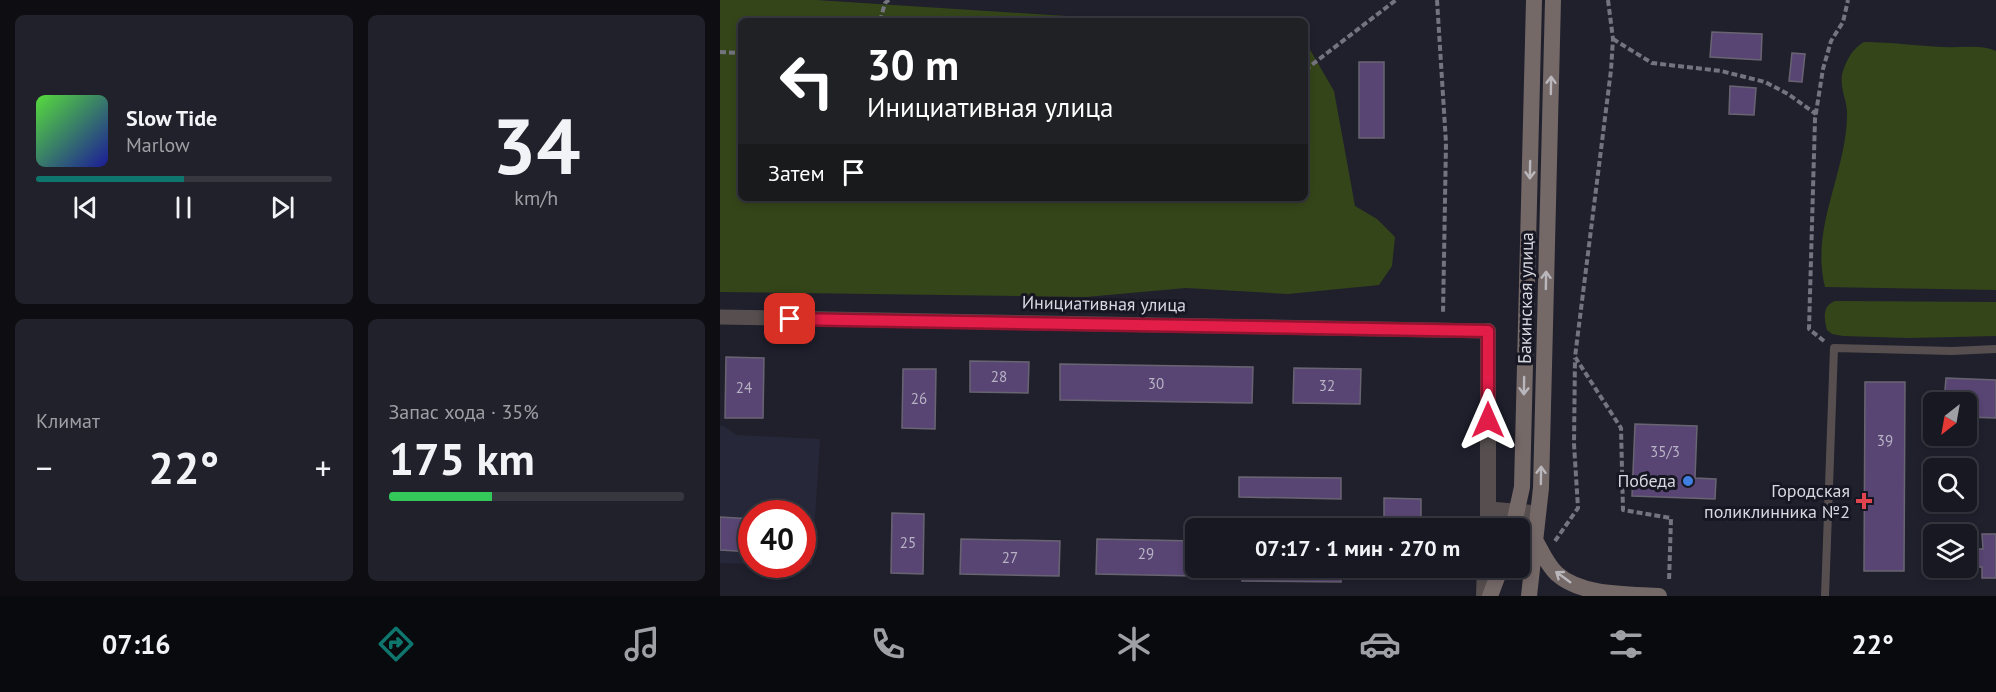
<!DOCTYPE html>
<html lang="ru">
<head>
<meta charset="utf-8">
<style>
  body { margin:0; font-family:"PT Sans",sans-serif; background:#20212a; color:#f1f3f6; height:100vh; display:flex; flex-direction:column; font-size:22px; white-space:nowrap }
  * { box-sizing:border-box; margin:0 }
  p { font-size:20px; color:#9ea0a5 }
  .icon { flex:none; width:33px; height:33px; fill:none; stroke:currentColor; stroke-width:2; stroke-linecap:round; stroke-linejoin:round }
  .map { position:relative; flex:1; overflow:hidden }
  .side { display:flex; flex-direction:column; gap:15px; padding:15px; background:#0d0d12; width:720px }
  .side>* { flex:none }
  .top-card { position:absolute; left:18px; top:18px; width:570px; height:183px; border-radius:9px; box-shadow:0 3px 9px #0003,0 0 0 2px #36373f; background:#202124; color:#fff; overflow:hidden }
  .needle { width:39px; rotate:211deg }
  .fabs { position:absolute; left:1203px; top:392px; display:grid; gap:12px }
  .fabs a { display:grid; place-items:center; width:54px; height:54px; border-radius:9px; background:#171821; box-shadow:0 3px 9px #0003,0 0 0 2px #36373f; font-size:30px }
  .speed { position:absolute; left:18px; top:500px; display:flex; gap:12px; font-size:30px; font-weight:700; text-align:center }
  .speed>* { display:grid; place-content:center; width:78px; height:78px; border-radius:50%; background:#171821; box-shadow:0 3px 9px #0003,0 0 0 2px #36373f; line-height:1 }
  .speed .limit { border:9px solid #d22; background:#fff; color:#111 }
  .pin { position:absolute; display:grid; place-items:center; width:51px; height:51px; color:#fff; margin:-26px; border-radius:12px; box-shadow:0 3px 9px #0006 }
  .me { position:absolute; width:66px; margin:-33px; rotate:0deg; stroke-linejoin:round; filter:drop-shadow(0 0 4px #0008) }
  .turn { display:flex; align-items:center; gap:21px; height:126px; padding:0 30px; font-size:27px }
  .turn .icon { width:78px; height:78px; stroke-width:2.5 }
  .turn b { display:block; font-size:42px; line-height:51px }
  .then { display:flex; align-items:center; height:57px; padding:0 30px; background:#0003; gap:12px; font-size:22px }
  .big { font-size:45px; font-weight:700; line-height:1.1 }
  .side .card { flex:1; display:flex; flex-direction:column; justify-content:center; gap:9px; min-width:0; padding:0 21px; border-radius:9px; background:#20212a }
  .side .dial { align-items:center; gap:0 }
  .dial b { font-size:78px; line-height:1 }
  .song { display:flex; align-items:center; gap:18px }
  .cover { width:72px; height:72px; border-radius:9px; background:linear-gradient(135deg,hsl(110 70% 55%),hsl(240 70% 35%)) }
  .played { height:6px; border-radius:3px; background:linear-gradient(90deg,#0f766e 50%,#36373f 50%) }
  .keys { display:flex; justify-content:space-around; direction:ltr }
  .heat { display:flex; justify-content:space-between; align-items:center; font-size:33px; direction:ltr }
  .charge { height:9px; border-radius:4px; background:linear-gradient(90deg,#34c759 35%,#36373f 0) }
  .side .tiles { flex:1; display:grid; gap:15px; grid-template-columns:repeat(2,1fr) }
  .trip { position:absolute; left:465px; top:518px; width:345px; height:60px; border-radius:9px; background:#171821; box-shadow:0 3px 9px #0003,0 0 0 2px #36373f; font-weight:700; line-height:60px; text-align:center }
  .dock { display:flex; height:96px; justify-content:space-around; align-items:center; background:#090a0d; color:#9ea0a5 }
  .dock .icon { width:42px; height:42px }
  .dock .active { color:#0f766e }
  .dock b { font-size:27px; color:#f1f3f6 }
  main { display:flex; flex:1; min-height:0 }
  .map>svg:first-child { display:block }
  .built { fill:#262839 }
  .green { fill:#35451a }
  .building { fill:#584573; stroke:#696472; stroke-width:1.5 }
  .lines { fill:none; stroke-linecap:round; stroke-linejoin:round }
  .path { stroke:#73747e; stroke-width:4; stroke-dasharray:6 3; stroke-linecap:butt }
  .service { stroke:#574f4f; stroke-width:8 }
  .minor { stroke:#574f4f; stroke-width:15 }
  .tertiary { stroke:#574f4f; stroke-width:16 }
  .secondary { stroke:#756968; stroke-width:16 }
  .oneway { stroke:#bab7bc }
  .route-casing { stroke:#92132f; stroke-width:15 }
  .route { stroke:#e11d48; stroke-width:10 }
  .shop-dot { fill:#3f7fe0; stroke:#161722; stroke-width:2 }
  .health-dot { fill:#e0444e; stroke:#161722; stroke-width:2 }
  .labels { text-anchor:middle; stroke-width:6; stroke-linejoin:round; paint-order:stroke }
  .number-label { font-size:15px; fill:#b7b3c5 }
  .street-label { font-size:18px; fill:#d7d8e0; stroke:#161722 }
  .poi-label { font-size:18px; fill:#d7d8e0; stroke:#161722; text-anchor:end }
</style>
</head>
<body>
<main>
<section class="side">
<div class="tiles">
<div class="card">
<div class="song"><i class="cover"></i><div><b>Slow Tide</b><p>Marlow</p></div></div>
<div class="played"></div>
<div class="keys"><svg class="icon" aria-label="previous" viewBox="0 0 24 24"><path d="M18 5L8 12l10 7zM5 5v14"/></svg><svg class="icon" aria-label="pause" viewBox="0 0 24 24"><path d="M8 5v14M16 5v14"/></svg><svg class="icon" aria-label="next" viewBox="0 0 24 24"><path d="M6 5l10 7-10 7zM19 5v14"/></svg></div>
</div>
<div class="card dial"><b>34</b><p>km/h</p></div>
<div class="card"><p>Климат</p>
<div class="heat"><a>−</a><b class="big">22°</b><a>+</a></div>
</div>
<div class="card"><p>Запас хода · 35%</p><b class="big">175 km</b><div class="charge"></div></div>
</div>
</section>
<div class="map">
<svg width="1276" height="596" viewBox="0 0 1276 596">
  <rect width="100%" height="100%" fill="#1f202c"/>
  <path class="built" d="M0 426H4L16 435 100 439 92 565 48 564H82V513H32L31 564 0 563Z"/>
  <path class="green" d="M0 0H96L425 21H21V198H585V41L614 91 635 206 657 219 675 237 672 266 659 285 568 294 466 288 366 297 0 292Z
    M1144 42C1171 42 1197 46 1224 47 1242 48 1260 44 1276 51V290L1105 287C1090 229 1126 174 1127 116 1128 100 1118 87 1123 71 1127 59 1133 48 1144 42Z
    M1115 301 1276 302V336L1189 338 1123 336 1112 334 1107 330C1104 318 1102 306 1115 301Z"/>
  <path class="building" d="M992 32 1042 34 1041 60 990 57Z
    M1072 53 1085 54 1082 82 1069 81Z
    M639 62H664V138H639Z
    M1010 86 1036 88 1034 115 1009 114Z
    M6 357 44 358 43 418H5Z
    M250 361 309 362 308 393 250 392Z
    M340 364 533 367 532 403 340 400Z
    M574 368 641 369 640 404 573 403Z
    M183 369H216L215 429 182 428Z
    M1226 378 1276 380V418L1246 417V402H1224Z
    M1145 382H1185L1184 571H1144Z
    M915 424 977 426 975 478 996 479 995 499 912 496Z
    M519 477 621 478V499L519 497Z
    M664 498 701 499V528H664Z
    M172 513 204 514 203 574 171 573Z
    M0 517 32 519V552L0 550Z
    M1262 534H1276V578H1262V567H1251V549H1263Z
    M241 539 340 541 339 576 240 574Z
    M377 539 476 541 475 576 376 574Z
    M522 567H621V582L522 581Z
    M663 567H700V579H663Z"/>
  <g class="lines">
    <path class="path" d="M717 0 726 143 723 314
      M888 0 893 39 891 70 855 357 901 428 903 510 951 518 949 582
      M160 21 165 3 169 0
      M893 39 932 63 1001 71 1045 82 1068 94 1096 114
      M0 52 21 53
      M585 70 676 0
      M1104 341 1089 329 1095 119 1103 69 1111 41 1123 22 1128 0
      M835 541 858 508 854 444 855 358"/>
    <path class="service" d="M1105 596 1114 348 1232 351 1276 349"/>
    <path class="minor" d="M0 317 768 331
      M769 509 818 513"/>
    <path class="tertiary" d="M768 528V331
      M764 596 765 567"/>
    <path class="secondary" d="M793 528 802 487 814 0
      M814 538C821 550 827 565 837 574 862 596 907 594 939 596
      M770 596 781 567
      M809 596 821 488 833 0"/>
  </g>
  <defs><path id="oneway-shaft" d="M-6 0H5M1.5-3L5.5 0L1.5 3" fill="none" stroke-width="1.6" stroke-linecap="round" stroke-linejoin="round" transform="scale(1.5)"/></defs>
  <g class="oneway">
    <use href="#oneway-shaft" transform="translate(831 85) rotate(-89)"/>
    <use href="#oneway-shaft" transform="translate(810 170) rotate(91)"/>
    <use href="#oneway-shaft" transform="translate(826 280) rotate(-89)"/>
    <use href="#oneway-shaft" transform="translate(804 386) rotate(91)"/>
    <use href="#oneway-shaft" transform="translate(821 475) rotate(-89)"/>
    <use href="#oneway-shaft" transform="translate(843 577) rotate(-144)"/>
  </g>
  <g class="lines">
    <defs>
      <path id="route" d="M70 319 768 331V420"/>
    </defs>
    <use href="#route" class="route-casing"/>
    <use href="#route" class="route"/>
  </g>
  <circle class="shop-dot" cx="968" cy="481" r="6"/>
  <path class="health-dot" d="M1141 492h6v6h6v6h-6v6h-6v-6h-6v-6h6z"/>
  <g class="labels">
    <g class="number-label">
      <text x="279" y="382">28</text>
      <text x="436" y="389">30</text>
      <text x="607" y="391">32</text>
      <text x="24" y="393">24</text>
      <text x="199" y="404">26</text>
      <text x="1165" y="446">39</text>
      <text x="945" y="457">35/3</text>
      <text x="188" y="548">25</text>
      <text x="426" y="559">29</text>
      <text x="290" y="563">27</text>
    </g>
    <g class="street-label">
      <text transform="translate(806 298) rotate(-89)" y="6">Бакинская улица</text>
      <text transform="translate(384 304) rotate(1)" y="6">Инициативная улица</text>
    </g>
    <g class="poi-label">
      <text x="956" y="487">Победа</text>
      <text x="1130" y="497">Городская<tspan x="1130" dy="21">поликлинника №2</tspan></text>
    </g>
  </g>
</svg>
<div class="fabs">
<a><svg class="needle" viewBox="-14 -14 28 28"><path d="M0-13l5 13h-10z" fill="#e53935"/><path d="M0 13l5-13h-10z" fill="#9ea0a5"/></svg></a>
<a><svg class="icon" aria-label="search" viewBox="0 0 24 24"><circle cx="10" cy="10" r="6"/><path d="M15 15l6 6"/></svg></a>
<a><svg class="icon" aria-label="layers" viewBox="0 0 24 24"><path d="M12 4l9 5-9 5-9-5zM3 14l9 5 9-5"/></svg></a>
</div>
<div class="speed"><div class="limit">40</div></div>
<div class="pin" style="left:70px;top:319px;background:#d93025"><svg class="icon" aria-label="arrive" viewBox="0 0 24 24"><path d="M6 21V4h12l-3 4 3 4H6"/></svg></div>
<svg class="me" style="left:768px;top:420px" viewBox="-20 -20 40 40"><path d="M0-17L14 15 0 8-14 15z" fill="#e11d48" stroke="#fff" stroke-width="4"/></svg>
<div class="trip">07:17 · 1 мин · 270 m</div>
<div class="top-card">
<div class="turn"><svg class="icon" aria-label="left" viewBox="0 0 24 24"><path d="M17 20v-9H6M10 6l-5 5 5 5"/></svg><div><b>30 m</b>Инициативная улица</div></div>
<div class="then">Затем<svg class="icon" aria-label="arrive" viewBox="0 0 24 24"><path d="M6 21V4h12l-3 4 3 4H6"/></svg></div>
</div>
</div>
</main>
<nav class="dock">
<b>07:16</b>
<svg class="icon active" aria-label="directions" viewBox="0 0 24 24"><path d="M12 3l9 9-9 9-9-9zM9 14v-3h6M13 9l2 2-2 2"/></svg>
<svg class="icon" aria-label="music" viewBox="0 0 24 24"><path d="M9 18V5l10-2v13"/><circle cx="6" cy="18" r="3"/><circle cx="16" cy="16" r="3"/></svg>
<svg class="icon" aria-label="phone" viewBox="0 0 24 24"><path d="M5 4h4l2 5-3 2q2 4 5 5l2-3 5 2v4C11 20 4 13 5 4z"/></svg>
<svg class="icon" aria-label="climate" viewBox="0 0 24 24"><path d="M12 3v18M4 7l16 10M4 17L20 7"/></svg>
<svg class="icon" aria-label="car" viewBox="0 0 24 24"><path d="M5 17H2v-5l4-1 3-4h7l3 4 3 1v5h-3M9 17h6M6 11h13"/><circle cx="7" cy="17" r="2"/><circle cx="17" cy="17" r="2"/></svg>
<svg class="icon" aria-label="filters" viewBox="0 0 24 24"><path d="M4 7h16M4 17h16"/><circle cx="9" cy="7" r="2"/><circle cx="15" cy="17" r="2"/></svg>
<b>22°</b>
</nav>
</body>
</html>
